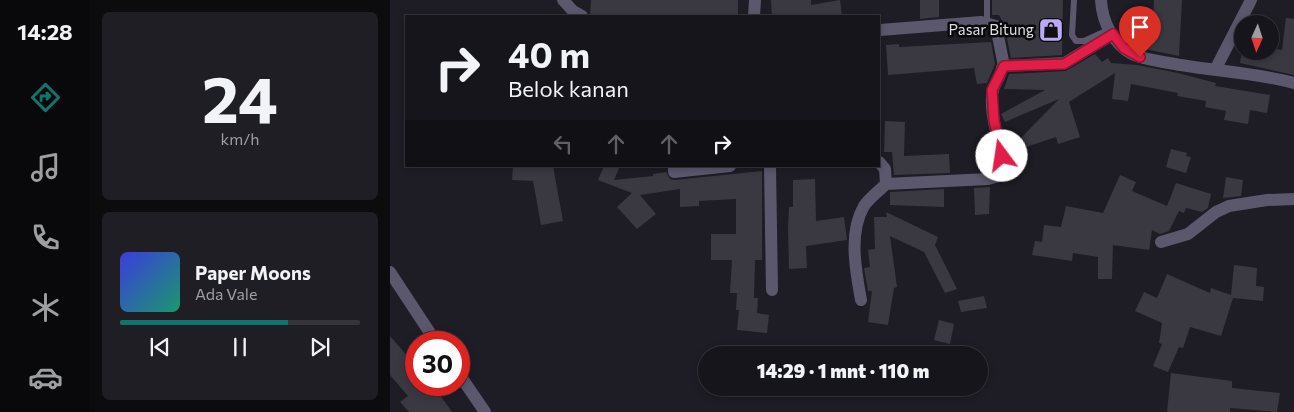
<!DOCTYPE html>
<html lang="id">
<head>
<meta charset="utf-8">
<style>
  body { margin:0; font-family:Commissioner,sans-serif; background:#1f1e24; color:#f1f3f6; height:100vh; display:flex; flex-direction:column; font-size:19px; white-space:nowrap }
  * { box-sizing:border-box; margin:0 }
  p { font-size:16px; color:#9e9fa3 }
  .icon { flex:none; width:28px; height:28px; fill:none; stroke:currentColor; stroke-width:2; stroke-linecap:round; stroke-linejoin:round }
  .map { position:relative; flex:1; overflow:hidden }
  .drawer { display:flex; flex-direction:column; gap:12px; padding:12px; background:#0c0c0f; width:300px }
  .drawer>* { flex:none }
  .guide { position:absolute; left:15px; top:15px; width:475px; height:152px; border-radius:0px; box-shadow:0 2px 8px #0003,0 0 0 1px #35343a; background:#16151b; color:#f1f3f6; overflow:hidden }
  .needle { width:32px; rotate:183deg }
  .controls { position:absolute; left:844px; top:15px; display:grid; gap:10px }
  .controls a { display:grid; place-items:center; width:45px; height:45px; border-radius:50%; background:#16151b; box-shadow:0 2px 8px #0003,0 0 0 1px #35343a; font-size:25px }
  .speed { position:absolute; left:15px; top:331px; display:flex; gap:10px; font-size:25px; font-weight:700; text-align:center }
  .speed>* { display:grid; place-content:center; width:65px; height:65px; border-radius:50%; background:#16151b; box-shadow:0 2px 8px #0003,0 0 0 1px #35343a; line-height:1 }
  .speed .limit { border:8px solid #d22; background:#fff; color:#111 }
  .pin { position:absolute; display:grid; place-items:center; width:42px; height:42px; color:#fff; margin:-51px -21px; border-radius:50% 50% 50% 0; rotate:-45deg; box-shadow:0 0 5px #0007 }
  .pin .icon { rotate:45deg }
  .me { position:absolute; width:55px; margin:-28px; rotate:346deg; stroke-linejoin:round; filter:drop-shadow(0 0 4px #0008) }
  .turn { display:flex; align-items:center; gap:18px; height:105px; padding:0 20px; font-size:22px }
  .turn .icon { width:65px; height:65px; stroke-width:2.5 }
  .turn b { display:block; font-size:35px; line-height:42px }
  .lanes { display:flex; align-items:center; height:48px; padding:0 20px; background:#0003; justify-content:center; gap:25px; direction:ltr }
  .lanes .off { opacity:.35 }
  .drawer .widget { flex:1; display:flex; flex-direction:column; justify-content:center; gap:8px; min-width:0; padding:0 18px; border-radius:8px; background:#1f1e24 }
  .drawer .dial { align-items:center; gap:0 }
  .dial b { font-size:65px; line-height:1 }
  .song { display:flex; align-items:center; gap:15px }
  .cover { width:60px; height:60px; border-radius:8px; background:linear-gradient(135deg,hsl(240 70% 55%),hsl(160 70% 35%)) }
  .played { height:5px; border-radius:2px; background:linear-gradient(90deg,#0f766e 70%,#35343a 70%) }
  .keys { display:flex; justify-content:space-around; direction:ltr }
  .trip { position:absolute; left:308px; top:346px; width:290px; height:50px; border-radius:25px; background:#16151b; box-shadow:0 2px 8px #0003,0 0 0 1px #35343a; font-weight:800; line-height:50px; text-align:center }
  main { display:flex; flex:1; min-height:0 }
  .tab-bar { display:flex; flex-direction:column; width:90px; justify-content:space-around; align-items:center; background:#09080b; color:#9e9fa3 }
  .tab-bar .icon { width:35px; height:35px }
  .tab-bar .selected { color:#0f766e }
  .tab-bar b { font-size:22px; color:#f1f3f6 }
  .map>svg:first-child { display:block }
  .building { fill:#3a3841 }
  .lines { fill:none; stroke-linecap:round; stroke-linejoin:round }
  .lane { stroke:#5b576c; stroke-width:6 }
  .street { stroke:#5b576c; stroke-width:12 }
  .route-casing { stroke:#92132f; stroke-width:12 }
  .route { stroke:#e11d48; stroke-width:9 }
  .labels { text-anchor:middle; stroke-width:5; stroke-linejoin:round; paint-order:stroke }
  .poi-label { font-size:15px; fill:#dfdee4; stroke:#08070a; text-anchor:end }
</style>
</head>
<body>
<main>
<nav class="tab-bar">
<b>14:28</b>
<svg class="icon selected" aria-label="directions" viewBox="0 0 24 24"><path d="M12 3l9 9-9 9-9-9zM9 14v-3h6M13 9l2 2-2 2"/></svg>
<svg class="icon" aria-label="music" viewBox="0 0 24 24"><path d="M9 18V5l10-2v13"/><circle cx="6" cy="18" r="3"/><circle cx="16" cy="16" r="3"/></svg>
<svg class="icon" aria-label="phone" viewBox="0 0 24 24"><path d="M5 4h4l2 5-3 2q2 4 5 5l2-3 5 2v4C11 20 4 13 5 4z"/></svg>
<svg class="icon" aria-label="climate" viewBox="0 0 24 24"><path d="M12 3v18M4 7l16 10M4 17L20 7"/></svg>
<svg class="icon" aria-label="car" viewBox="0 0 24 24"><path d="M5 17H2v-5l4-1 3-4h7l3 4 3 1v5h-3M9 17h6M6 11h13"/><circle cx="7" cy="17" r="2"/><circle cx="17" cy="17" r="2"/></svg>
</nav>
<section class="drawer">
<div class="widget dial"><b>24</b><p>km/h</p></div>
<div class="widget">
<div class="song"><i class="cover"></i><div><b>Paper Moons</b><p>Ada Vale</p></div></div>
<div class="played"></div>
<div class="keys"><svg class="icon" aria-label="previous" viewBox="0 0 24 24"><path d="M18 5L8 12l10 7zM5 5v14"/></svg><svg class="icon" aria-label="pause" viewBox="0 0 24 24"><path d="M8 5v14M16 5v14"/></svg><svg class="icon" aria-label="next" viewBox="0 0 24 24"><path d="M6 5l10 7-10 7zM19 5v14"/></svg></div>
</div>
</section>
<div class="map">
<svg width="904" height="412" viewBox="0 0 904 412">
  <rect width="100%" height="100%" fill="#1e1c24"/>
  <path class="building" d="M201 0H348V16H200Z
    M381 0H421V5L450 0 452 16H382Z
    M530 0H549V17L530 19Z
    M602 0H673L672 55 621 58 614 24 609 15H602Z
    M764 0H792L789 56 749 48 751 31 762 33Z
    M896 18 904 19V75L850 63 852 51H880V48L892 50Z
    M601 42 605 64 597 83 587 84 584 68 498 75 496 45 509 44V47Z
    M705 54 712 62 718 58 721 63 747 65 788 73 826 83 825 86 880 95 877 113 860 110 858 124 834 120 836 111 815 107 816 101 787 96 788 93 741 84 738 101 722 99 725 73 679 102 690 137 668 144 666 137 633 148 639 154 630 163 620 149 669 99 615 122 611 114 655 90 614 89 619 74 676 71Z
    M495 121 515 122 514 156 559 154 560 173 504 175 502 152H494Z
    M781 149 797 153 796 156 801 157 796 173 776 167Z
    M123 166H163L173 221 151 225 143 181 122 180Z
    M214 166H230L224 180 263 176V174L276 172 280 179 285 180 372 171V260H365L364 298H368L367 313 379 315 377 333 347 330 349 310H346L347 293H340L342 260H321V234H346V199L309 201V206L290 207V189L250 195 266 214 247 229 227 207 242 193 208 180Z
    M730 175 746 182 742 191 777 206 786 183 821 194 818 208 812 212 796 208 794 213 789 211 779 231 770 234 762 230 759 250 723 245 722 279H708V257L683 253 682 261 642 255 645 241 652 242 654 225 671 227 676 206 713 213Z
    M836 177 853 180 851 196 833 198Z
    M425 179 426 221 454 217 457 240 416 246 417 268 399 269 398 227 399 207H403V180Z
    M600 187 599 214 585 215 584 188Z
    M554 189V207L500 205V192Z
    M496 212 548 237 545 245 567 289 555 293 534 252 500 236 507 287 504 288 498 325 478 322 482 291H478L474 268 480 267 478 250 485 249 484 217H497Z
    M844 265 867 268 866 286 874 287 873 301 843 298 831 336 800 327 793 348 789 347 778 372 763 366 772 344 769 343 772 323 745 311 754 292 767 298 777 274 820 293 821 288 841 295Z
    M594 296 597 308 571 312 568 301Z
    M549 320 564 324 560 344 544 340Z
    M0 336 20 359 26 353V385H43L62 412H19L10 402 18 396 0 375Z
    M781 373 842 381V388L890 393 887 412 840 408V412H777Z"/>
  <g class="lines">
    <path class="lane" d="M597 0V24
      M684 0 682 35 686 41H694L718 30"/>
    <path class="street" d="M173 0 183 11 192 16
      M711 0C712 21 723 44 742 54 753 59 767 61 779 63 821 71 863 72 904 83
      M364 16 365 0
      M490 30 591 22 606 26 614 66
      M825 70 861 0
      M489 162 495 169 496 184 598 179 612 175 619 170C610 152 598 108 603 90 605 82 611 76 612 68L614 66 675 63 723 34
      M284 166V172L340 166
      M380 166 382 290
      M771 242 798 234 826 212 839 206 877 200 904 199
      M0 272 46 342
      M471 300C466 272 458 233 474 206 479 198 489 191 496 184
      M69 374 95 412"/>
  </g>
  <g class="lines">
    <defs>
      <path id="route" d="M612 156 604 120 602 90 614 66 674 64 723 34 734 48 750 57"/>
    </defs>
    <use href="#route" class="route-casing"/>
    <use href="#route" class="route"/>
  </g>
  <defs>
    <symbol id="shop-square" viewBox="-11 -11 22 22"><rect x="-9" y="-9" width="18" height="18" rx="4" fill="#baaaf7" stroke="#08070a"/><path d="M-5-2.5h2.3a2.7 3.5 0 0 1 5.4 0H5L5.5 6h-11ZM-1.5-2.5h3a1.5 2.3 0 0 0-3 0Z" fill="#111"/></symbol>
  </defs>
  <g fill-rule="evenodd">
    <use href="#shop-square" x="647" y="16" width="28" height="28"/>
  </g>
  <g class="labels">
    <g class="poi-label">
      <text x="644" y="35">Pasar Bitung</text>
    </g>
  </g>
</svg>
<div class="controls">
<a><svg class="needle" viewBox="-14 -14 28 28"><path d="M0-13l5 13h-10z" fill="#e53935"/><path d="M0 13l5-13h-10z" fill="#9e9fa3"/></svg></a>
</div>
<div class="speed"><div class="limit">30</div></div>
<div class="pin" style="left:750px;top:57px;background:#d93025"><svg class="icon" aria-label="arrive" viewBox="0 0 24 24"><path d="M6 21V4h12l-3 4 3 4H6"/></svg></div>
<svg class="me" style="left:612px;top:156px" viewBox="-20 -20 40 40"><circle r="19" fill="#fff"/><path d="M0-13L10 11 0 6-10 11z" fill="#e11d48"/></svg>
<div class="trip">14:29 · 1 mnt · 110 m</div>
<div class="guide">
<div class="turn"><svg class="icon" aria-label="right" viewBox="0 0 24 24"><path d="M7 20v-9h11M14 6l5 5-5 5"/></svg><div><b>40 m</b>Belok kanan</div></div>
<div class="lanes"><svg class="icon off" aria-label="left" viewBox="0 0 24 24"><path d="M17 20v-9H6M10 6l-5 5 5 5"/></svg><svg class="icon off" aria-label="ahead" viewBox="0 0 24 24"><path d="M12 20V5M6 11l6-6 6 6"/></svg><svg class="icon off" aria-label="ahead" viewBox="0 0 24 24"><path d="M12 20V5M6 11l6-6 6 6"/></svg><svg class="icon" aria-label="right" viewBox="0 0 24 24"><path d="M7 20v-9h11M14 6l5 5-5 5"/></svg></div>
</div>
</div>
</main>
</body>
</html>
